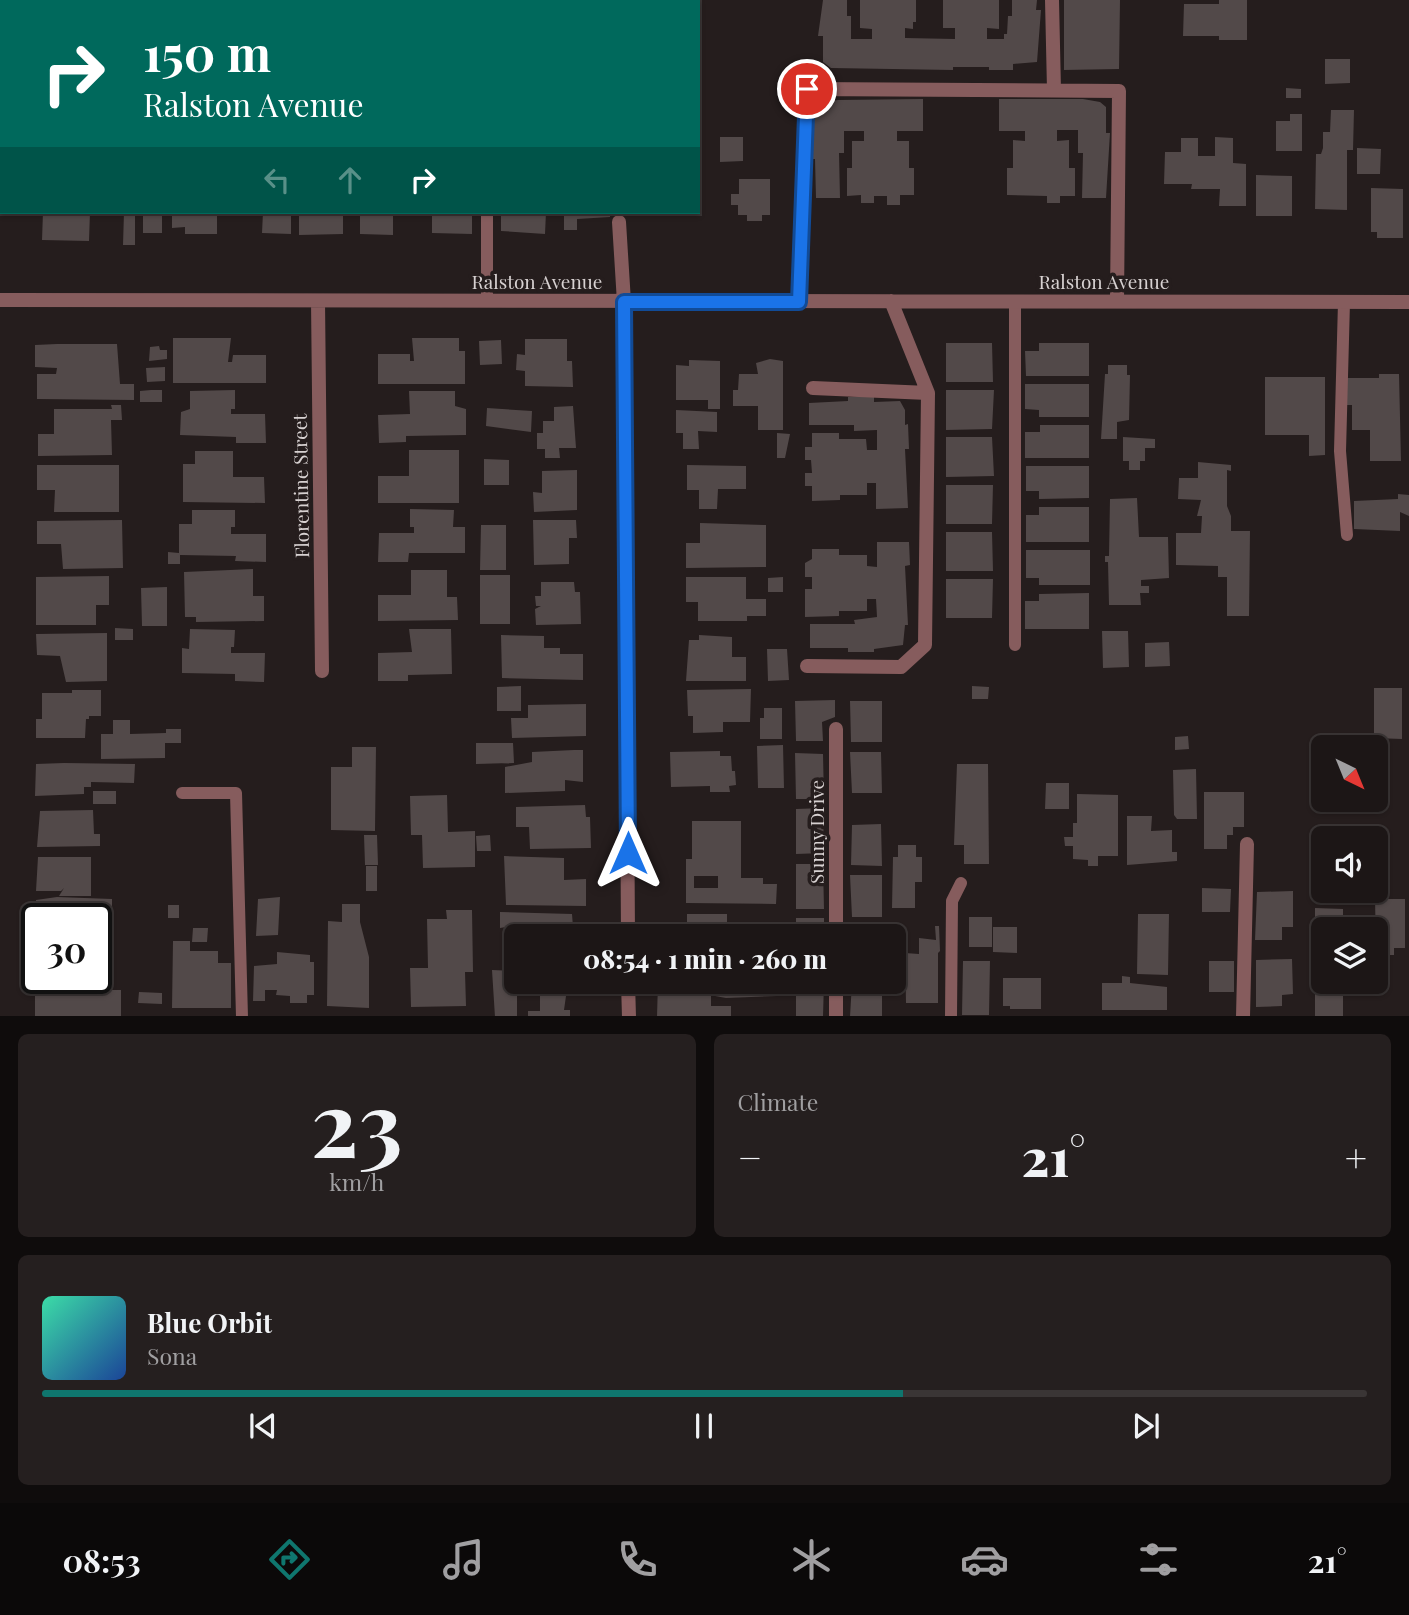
<!DOCTYPE html>
<html lang="en">
<head>
<meta charset="utf-8">
<style>
  body { margin:0; font-family:"Playfair Display",serif; background:#251f1f; color:#f1f3f6; height:100vh; display:flex; flex-direction:column; font-size:26px; white-space:nowrap }
  * { box-sizing:border-box; margin:0 }
  p { font-size:23px; color:#a09fa1 }
  .icon { flex:none; width:38px; height:38px; fill:none; stroke:currentColor; stroke-width:2; stroke-linecap:round; stroke-linejoin:round }
  .map { position:relative; height:1016px; overflow:hidden }
  .panel { display:flex; flex-direction:column; gap:18px; padding:18px; background:#0f0c0c; flex:1 }
  .panel>* { flex:none }
  .guide { position:absolute; left:0px; top:0px; width:700px; height:214px; box-shadow:0 2px 5px #0004,0 0 0 2px #3a3535; background:#00695c; color:#fff; overflow:hidden }
  .needle { width:46px; rotate:137deg }
  .tools { position:absolute; left:1311px; top:735px; display:grid; gap:14px }
  .tools a { display:grid; place-items:center; width:77px; height:77px; border-radius:10px; background:#1c1616; box-shadow:0 2px 5px #0004,0 0 0 2px #3a3535; font-size:35px }
  .speed { position:absolute; left:21px; top:903px; display:flex; gap:14px; font-size:35px; font-weight:700; text-align:center }
  .speed>* { display:grid; place-content:center; width:91px; height:91px; border-radius:50%; background:#1c1616; box-shadow:0 2px 5px #0004,0 0 0 2px #3a3535; line-height:1 }
  .speed .limit { border:4px solid #111; border-radius:10px; background:#fff; color:#111 }
  .pin { position:absolute; display:grid; place-items:center; width:60px; height:60px; color:#fff; margin:-30px; border:4px solid #fff; border-radius:50%; box-shadow:0 2px 7px #0007 }
  .me { position:absolute; width:77px; margin:-38px; rotate:0deg; stroke-linejoin:round; filter:drop-shadow(0 0 5px #0008) }
  .turn { display:flex; align-items:center; gap:24px; height:147px; padding:0 28px; font-size:32px }
  .turn .icon { width:91px; height:91px; stroke-width:2.5 }
  .turn b { display:block; font-size:49px; line-height:60px }
  .lanes { display:flex; align-items:center; height:66px; padding:0 28px; background:#0003; justify-content:center; gap:35px; direction:ltr }
  .lanes .off { opacity:.35 }
  .big { font-size:52px; font-weight:800; line-height:1.1 }
  .panel .card { flex:1; display:flex; flex-direction:column; justify-content:center; gap:10px; min-width:0; padding:0 24px; border-radius:10px; background:#251f1f }
  .panel .dial { align-items:center; gap:0 }
  .dial b { font-size:91px; line-height:1 }
  .song { display:flex; align-items:center; gap:21px }
  .cover { width:84px; height:84px; border-radius:10px; background:linear-gradient(135deg,hsl(160 70% 55%),hsl(220 70% 35%)) }
  .played { height:7px; border-radius:4px; background:linear-gradient(90deg,#0f766e 65%,#3a3535 65%) }
  .keys { display:flex; justify-content:space-around; direction:ltr }
  .heat { display:flex; justify-content:space-between; align-items:center; font-size:38px; direction:ltr }
  .panel .tiles { flex:1; display:grid; gap:18px; grid-template-columns:1fr 1fr }
  .card:last-child { grid-column:span 2 }
  .trip { position:absolute; left:504px; top:924px; width:402px; height:70px; border-radius:10px; background:#1c1616; box-shadow:0 2px 5px #0004,0 0 0 2px #3a3535; font-weight:800; line-height:70px; text-align:center }
  .tab-bar { display:flex; height:112px; justify-content:space-around; align-items:center; background:#0b0909; color:#a09fa1 }
  .tab-bar .icon { width:49px; height:49px }
  .tab-bar .current { color:#0f766e }
  .tab-bar b { font-size:32px; color:#f1f3f6 }
  .map>svg:first-child { display:block }
  .building { fill:#524949; fill-rule:evenodd }
  .lines { fill:none; stroke-linecap:round; stroke-linejoin:round }
  .service { stroke:#865c5d; stroke-width:12 }
  .minor { stroke:#865c5d; stroke-width:14 }
  .route-casing { stroke:#114b97; stroke-width:18 }
  .route { stroke:#1a73e8; stroke-width:12 }
  .labels { text-anchor:middle; stroke-width:7; stroke-linejoin:round; paint-order:stroke }
  .street-label { font-size:19px; fill:#d7d1d1; stroke:#251d1d }
</style>
</head>
<body>
<div class="map">
<svg width="1409" height="1017" viewBox="0 0 1409 1017">
  <rect width="100%" height="100%" fill="#251d1d"/>
  <path class="building" d="M823 0H847V16H851V39H872V29L860 28V0H916V22H913V29L905 28V38L955 39V28H943V0H999V29L987 28V39H1004V34H1007L1008 16H1012V0H1037L1036 10H1041L1037 62 1013 64V70H989V67H953V70L831 68 823 62V36H818Z
    M1064 0H1120L1119 69 1064 70Z
    M1219 0H1247V40H1219V36H1183L1184 4H1219Z
    M1325 59H1350V83L1325 84Z
    M1286 88 1301 89V98H1286Z
    M923 99V131H897V141H909V168H914V195H900V205H887V196H874V203H861V195L847 196V168H852V141H864V131H844V153H839L840 198H816L815 159H811L815 108 823 102 838 100Z
    M999 99H1083L1100 102 1106 107V133H1110L1106 198H1082L1083 153H1078V130H1057V141L1069 140V168H1075V196H1060V203H1047V196L1007 195V168H1013V140L1025 141V131H999Z
    M1331 110H1354L1353 150H1347V210L1315 209 1316 154H1321L1323 148V132H1330Z
    M1290 114H1302V151H1276V121H1290Z
    M720 137H743V161L720 162Z
    M1215 137 1233 138V163L1246 164V206H1219L1220 189H1191L1192 184H1164L1165 152H1181V138H1198V156H1215Z
    M1357 148 1381 149 1380 174H1357Z
    M1256 175 1292 176V216H1256Z
    M739 179H770V215H762V221H747V215H738V205H731V194H739Z
    M1371 188 1403 189V238H1377V232H1371Z
    M43 212H90L89 241 42 240Z
    M124 212H135V245H123Z
    M186 212H217V234H185V227L172 228V213Z
    M263 212H291V234L262 233Z
    M299 212H343V234L299 235Z
    M360 212H393V235L360 234Z
    M432 212H472V234L432 233Z
    M501 212H546L545 234 501 231Z
    M564 212H610V217L577 219V230H564Z
    M143 214H162V233H143Z
    M173 338H231L228 362H232L233 355H266V383H173Z
    M412 338H459V351H465V384H378V354H410V361H414Z
    M525 339H567V361H572L573 387 525 386V371L516 370 517 354 525 355Z
    M501 340 502 364 480 365 479 341Z
    M946 343H992L993 382H946Z
    M1039 343H1089V376H1026L1025 351H1039Z
    M57 344H117L120 384H134V400L37 399V374H56L57 368 35 367V345Z
    M159 346 160 350H167V359L149 361 150 347Z
    M770 359 783 361V430H758V406H733V390H738L739 374H758L756 363Z
    M689 360 720 361V409H708V400H676V365L689 366Z
    M1108 365H1127V375H1130L1129 420 1117 422V439H1101L1105 374H1108Z
    M165 367V381L147 382 146 368Z
    M1379 374H1399L1401 461H1370V430H1352V405H1345L1344 378H1379Z
    M1265 377H1325V455L1309 456V435H1265Z
    M1025 384H1089V417H1039V410L1025 409Z
    M151 390H162V402H140V391Z
    M235 390V409H231V414H265L266 443H236V437L180 435 181 412 190 409V391Z
    M946 390H994L992 429 946 430Z
    M409 391H455V406L466 409V435L406 436V442L379 443 378 415 410 414Z
    M874 396V402L900 401 905 410V425L908 424 909 449H905L908 508 876 509V483H867V495H840V500L812 501V486H805V473H812L811 460H805V447H812V433H839V439H866L867 450H877V430L854 431V425H809V403L848 401V397Z
    M111 405H121L122 420H111L112 455 38 456V434H54V409H112Z
    M573 406 576 448H559L560 458H545V449H537V433H543V421H554V407Z
    M487 408 532 411 531 432 486 426Z
    M676 410 717 412V432L698 431 699 449H683V433H676Z
    M1040 425H1089V458H1025V432H1040Z
    M777 433 790 434 785 458H777Z
    M946 437H992L994 476 946 477Z
    M1123 437 1155 439V448H1145V461H1140V470H1129V461H1123Z
    M409 450H459V503H378V476H409Z
    M195 451H233V477H264L265 503 183 502V464H195Z
    M484 459 509 460V485H484Z
    M1198 462 1231 465V471L1227 470V506L1231 516V531H1250L1249 616H1227V577H1218V566L1176 565V533H1201L1202 516H1197L1201 500 1178 499 1179 478H1198Z
    M37 465H119V512H54L55 490H37Z
    M687 465 746 466V489H718L717 509H699V490H687Z
    M1026 466H1089V498L1039 499V491H1026Z
    M577 470V510L534 512 533 492 542 493V471Z
    M946 485H993L992 524H946Z
    M1398 494 1409 495V516L1400 512V531L1354 529V501L1398 499Z
    M1137 498 1139 537H1168L1169 578 1141 580V586H1149V593H1140L1141 605H1109L1108 562H1105V556H1109L1110 499Z
    M1039 507H1089V542H1026V515H1039Z
    M410 509 454 510 453 527H465V553H409L408 562H378L379 533H414V527H410Z
    M192 510H235V527H231V534H266V562L235 561 236 556 180 555V564H168V552L179 553V524H192Z
    M122 520 123 568 63 569 61 544H37V521Z
    M533 520H576L577 538H569V564L534 565Z
    M700 523 766 525V567L686 568V543H700Z
    M481 525H506V570H480Z
    M946 532H992L993 571H946Z
    M877 542H909L910 565 905 566 908 625H905L903 645 874 649V652H848V648H810V624H855L854 620 877 617 876 599H867V611H839V616L805 617V589H812V577H805V563L812 559V549H839V555H867V566L877 567Z
    M1026 550H1090V585H1039V578H1026Z
    M253 569V596H264V621L196 622V617H185L184 572Z
    M411 570H447V597H457L458 620 378 621V595H411Z
    M480 575H510V624H480Z
    M109 576V605H96V625H36V577Z
    M686 577H746V599H766V616H747V621H698V602H686Z
    M783 577V592H768V578Z
    M946 579H993L992 618H946Z
    M541 582H574L575 592H580L581 624 536 625 535 609 541 606H536L535 596H541Z
    M167 587V626H142L141 588Z
    M1089 593V629H1025V601H1039V594Z
    M115 628 133 629V640H115Z
    M190 629 235 630 234 647H231V653H265L264 682 235 681V674L182 673V648L189 649Z
    M409 629H451L452 674 408 675V681H378V653L412 652Z
    M1102 631H1128L1129 667 1103 668Z
    M107 633V681L66 682 60 656 37 655 36 634Z
    M501 635 544 636V648H560V654H583V680L502 678Z
    M699 635 732 637V657H746V681H686L689 640H699Z
    M1169 642 1170 666 1145 667V643Z
    M767 649H787L789 680 768 681Z
    M521 686V711H497V687Z
    M972 686 989 687 988 699H972Z
    M1374 688H1402V739L1374 738Z
    M751 689 750 722H723V732L693 733V716H688L687 690Z
    M72 690H101V716H89V719H86L85 738H36V719H42V693H72Z
    M835 700V717L822 722 823 741H796L795 701Z
    M850 701H882V742H851Z
    M586 704V736L512 738 511 718H528V705Z
    M764 708H782V739H760V718H764Z
    M113 720H130V734L166 733V729H181V743H165V758L101 759V734H113Z
    M1188 736 1189 749 1175 750V737Z
    M476 743H513L514 763 476 764Z
    M783 745 784 788H758L757 746Z
    M352 747H376L375 831 331 830V767H352Z
    M574 750H583V782L565 780V791L505 793V767L532 762V752Z
    M720 751V756H731L732 771H735L736 785 729 786 730 792H710V786L671 787 670 752Z
    M850 752H881L882 793H852Z
    M795 753 823 754 824 799H796Z
    M64 763 135 764 134 783 91 782V787H84V794L35 796 36 764Z
    M957 764H988L989 864H964V845H954Z
    M1196 769 1197 819H1177L1174 815 1173 770Z
    M1046 783H1069V809H1045Z
    M93 791H116V804H93Z
    M1204 792H1244V827H1233V835H1227V849H1204Z
    M1077 794 1118 795V856H1098V866H1088V860L1073 859V846H1065L1064 837H1073V823H1077Z
    M447 795 448 832 475 831V867L423 868 422 835H411L410 796Z
    M585 805 586 817H590L591 848 530 849 529 827H516V807Z
    M824 808 823 853 796 854V809Z
    M93 810 94 834H100V846L37 847 40 811Z
    M1127 816H1152L1151 831 1172 830V852H1177V861L1127 865Z
    M692 821H741V878H763V884H777L776 904 686 903V859H692ZM694 876H718V888H694Z
    M881 824 882 866 851 865 852 825Z
    M364 835H377L378 865H365Z
    M490 835 491 851H477L476 836Z
    M898 845H916V857H922V882H915V908H892L893 857H898Z
    M504 856 564 858V880L586 879V906L506 905Z
    M38 857H91V896H59L64 888 61 891H36Z
    M796 864H823L824 909H796Z
    M366 866H377V891H366Z
    M850 875H882V917H852Z
    M1202 888 1231 889 1230 912H1202Z
    M1293 891V927H1282V940H1255L1257 892Z
    M57 897 112 899V937H96V919L36 917V900Z
    M280 897 278 935 256 936 258 899Z
    M1375 899H1405V948H1394V955H1384V948L1376 947Z
    M342 904H360V922L369 957V1008L327 1006 328 921 342 922Z
    M168 905H179V918H168Z
    M1315 908 1343 909V929H1323V982H1343V1017H1315Z
    M446 910H472L473 972H465L466 1006 411 1007 410 968H428L427 919H447Z
    M500 912 572 914 573 927H545V936H516V954H506V927L500 928Z
    M687 914H727V936H692V927H687Z
    M1138 914H1169L1168 975 1137 974Z
    M969 917H992V947H969Z
    M796 918H824V936H796Z
    M935 926H939L940 951 938 953V1003H906L905 953 919 954V938L936 940Z
    M851 927H882V936H851Z
    M993 927H1017V953L993 952Z
    M193 928H208L207 942H192Z
    M173 941H190V951H218V963H231V1008H172Z
    M96 945H105V981L36 982V978H96Z
    M277 952 310 955V962H314V995H307V1003H290V996L276 995 277 990H265V1001H253L254 966 277 964Z
    M1292 959 1293 994 1282 995V1006L1256 1007V960Z
    M963 961H990L989 1015H962Z
    M1209 961H1234V992H1209Z
    M492 970 516 971V982H521V996H517V1017H495Z
    M1122 976 1130 977V983L1167 987V1010H1102V983H1122Z
    M1003 978H1041V1009H1010V1006H1003Z
    M540 982H568L564 1010H570V1017H528V1011H540Z
    M658 982H696V994H711V1006H731V1017H657Z
    M708 982H785L786 985H777V996L726 998 715 996 708 989Z
    M796 982H824L823 1017H796Z
    M852 982H882V1017H850Z
    M35 990H121V1017H35Z
    M139 992 162 993V1004L138 1003Z"/>
  <g class="lines">
    <path class="service" d="M1 0 13 2
      M273 2 278 0
      M0 82H2
      M487 212V301
      M1015 301V645
      M1344 302 1340 451 1347 535
      M182 793H236L242 1017
      M951 1017 952 901 961 883"/>
    <path class="minor" d="M1052 0 1054 90
      M619 222 624 302 628 936
      M0 300 1409 302
      M318 301 322 671
      M799 302 807 89 1119 91 1117 301
      M813 388 928 393
      M807 666 901 667 925 645 928 393 891 301
      M836 936V729
      M628 982 629 1017
      M836 1017V982
      M1243 1017 1247 844"/>
  </g>
  <g class="lines">
    <defs>
      <path id="route" d="M628 853 624 302H799L807 89"/>
    </defs>
    <use href="#route" class="route-casing"/>
    <use href="#route" class="route"/>
  </g>
  <g class="labels">
    <g class="street-label">
      <text x="537" y="289">Ralston Avenue</text>
      <text x="1104" y="289">Ralston Avenue</text>
      <text transform="translate(301 486) rotate(-91)" y="7">Florentine Street</text>
      <text transform="translate(817 832) rotate(-90)" y="7">Sunny Drive</text>
    </g>
  </g>
</svg>
<div class="tools">
<a><svg class="needle" viewBox="-14 -14 28 28"><path d="M0-13l5 13h-10z" fill="#e53935"/><path d="M0 13l5-13h-10z" fill="#a09fa1"/></svg></a>
<a><svg class="icon" aria-label="sound" viewBox="0 0 24 24"><path d="M4 9h4l5-4v14l-5-4H4zM17 9q2 3 0 6"/></svg></a>
<a><svg class="icon" aria-label="layers" viewBox="0 0 24 24"><path d="M12 4l9 5-9 5-9-5zM3 14l9 5 9-5"/></svg></a>
</div>
<div class="speed"><div class="limit">30</div></div>
<div class="pin" style="left:807px;top:89px;background:#d93025"><svg class="icon" aria-label="arrive" viewBox="0 0 24 24"><path d="M6 21V4h12l-3 4 3 4H6"/></svg></div>
<svg class="me" style="left:628px;top:853px" viewBox="-20 -20 40 40"><path d="M0-17L14 15 0 8-14 15z" fill="#1a73e8" stroke="#fff" stroke-width="4"/></svg>
<div class="trip">08:54 · 1 min · 260 m</div>
<div class="guide">
<div class="turn"><svg class="icon" aria-label="right" viewBox="0 0 24 24"><path d="M7 20v-9h11M14 6l5 5-5 5"/></svg><div><b>150 m</b>Ralston Avenue</div></div>
<div class="lanes"><svg class="icon off" aria-label="left" viewBox="0 0 24 24"><path d="M17 20v-9H6M10 6l-5 5 5 5"/></svg><svg class="icon off" aria-label="ahead" viewBox="0 0 24 24"><path d="M12 20V5M6 11l6-6 6 6"/></svg><svg class="icon" aria-label="right" viewBox="0 0 24 24"><path d="M7 20v-9h11M14 6l5 5-5 5"/></svg></div>
</div>
</div>
<section class="panel">
<div class="tiles">
<div class="card dial"><b>23</b><p>km/h</p></div>
<div class="card"><p>Climate</p>
<div class="heat"><a>−</a><b class="big">21°</b><a>+</a></div>
</div>
<div class="card">
<div class="song"><i class="cover"></i><div><b>Blue Orbit</b><p>Sona</p></div></div>
<div class="played"></div>
<div class="keys"><svg class="icon" aria-label="previous" viewBox="0 0 24 24"><path d="M18 5L8 12l10 7zM5 5v14"/></svg><svg class="icon" aria-label="pause" viewBox="0 0 24 24"><path d="M8 5v14M16 5v14"/></svg><svg class="icon" aria-label="next" viewBox="0 0 24 24"><path d="M6 5l10 7-10 7zM19 5v14"/></svg></div>
</div>
</div>
</section>
<nav class="tab-bar">
<b>08:53</b>
<svg class="icon current" aria-label="directions" viewBox="0 0 24 24"><path d="M12 3l9 9-9 9-9-9zM9 14v-3h6M13 9l2 2-2 2"/></svg>
<svg class="icon" aria-label="music" viewBox="0 0 24 24"><path d="M9 18V5l10-2v13"/><circle cx="6" cy="18" r="3"/><circle cx="16" cy="16" r="3"/></svg>
<svg class="icon" aria-label="phone" viewBox="0 0 24 24"><path d="M5 4h4l2 5-3 2q2 4 5 5l2-3 5 2v4C11 20 4 13 5 4z"/></svg>
<svg class="icon" aria-label="climate" viewBox="0 0 24 24"><path d="M12 3v18M4 7l16 10M4 17L20 7"/></svg>
<svg class="icon" aria-label="car" viewBox="0 0 24 24"><path d="M5 17H2v-5l4-1 3-4h7l3 4 3 1v5h-3M9 17h6M6 11h13"/><circle cx="7" cy="17" r="2"/><circle cx="17" cy="17" r="2"/></svg>
<svg class="icon" aria-label="filters" viewBox="0 0 24 24"><path d="M4 7h16M4 17h16"/><circle cx="9" cy="7" r="2"/><circle cx="15" cy="17" r="2"/></svg>
<b>21°</b>
</nav>
</body>
</html>
